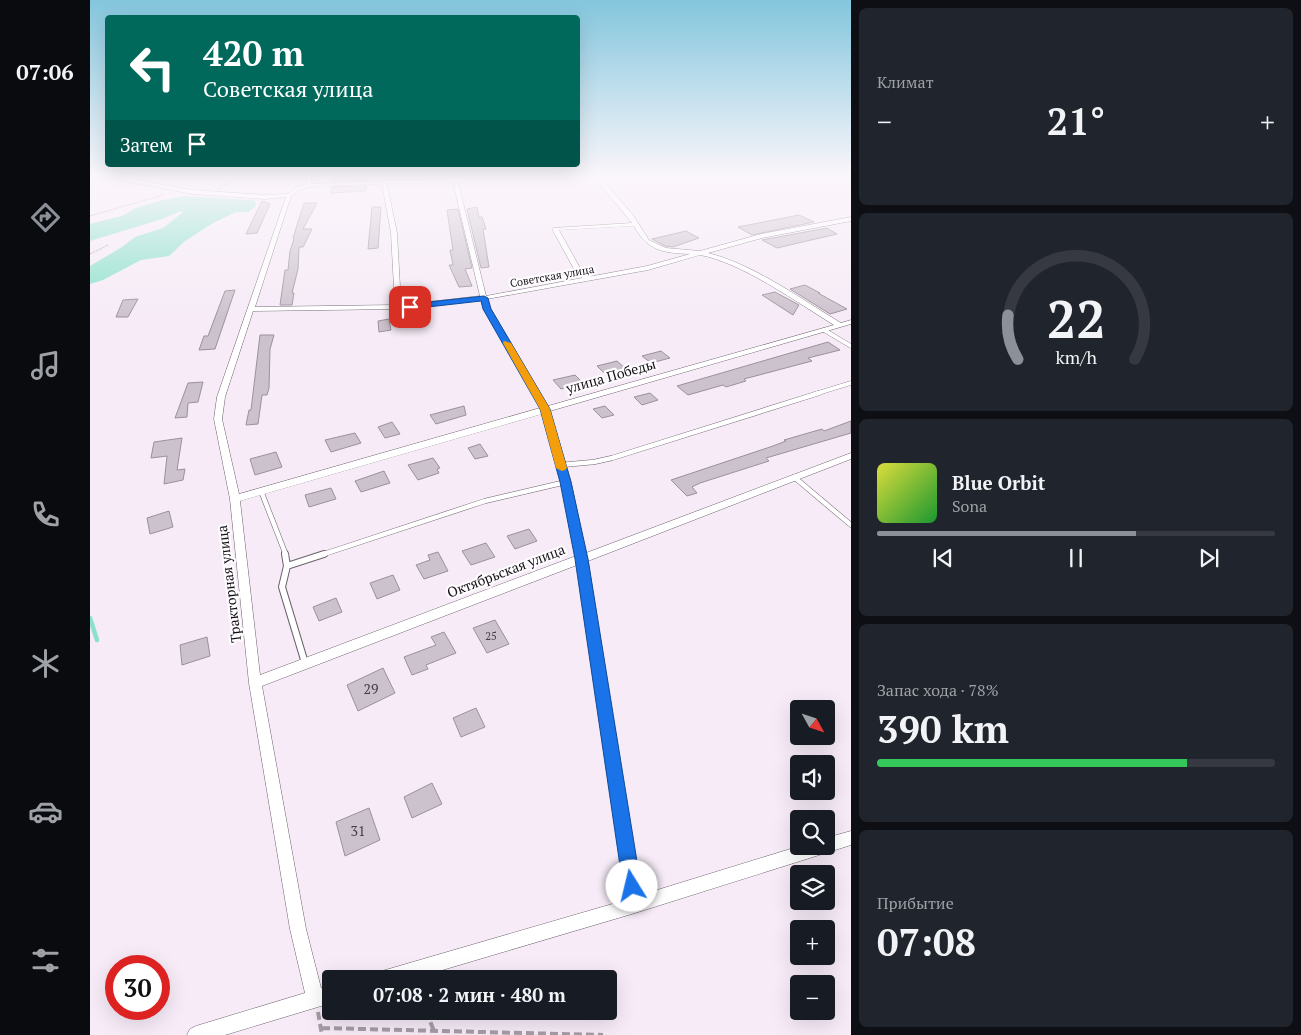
<!DOCTYPE html>
<html lang="ru">
<head>
<meta charset="utf-8">
<style>
  body { margin:0; font-family:"PT Serif",serif; background:#20242c; color:#f1f3f6; height:100vh; display:flex; flex-direction:column; font-size:19px; white-space:nowrap }
  * { box-sizing:border-box; margin:0 }
  p { font-size:16px; color:#9ea1a6 }
  .icon { flex:none; width:28px; height:28px; fill:none; stroke:currentColor; stroke-width:2; stroke-linecap:round; stroke-linejoin:round }
  .map { position:relative; flex:1; overflow:hidden }
  .drawer { display:flex; flex-direction:column; gap:8px; padding:8px; background:#0d0f14; width:450px }
  .drawer>* { flex:none }
  .guide { position:absolute; left:15px; top:15px; width:475px; height:152px; border-radius:5px; box-shadow:0 5px 20px #0002; background:#00695c; color:#fff; overflow:hidden }
  .needle { width:32px; rotate:130deg }
  .controls { position:absolute; left:700px; top:700px; display:grid; gap:10px }
  .controls a { display:grid; place-items:center; width:45px; height:45px; border-radius:5px; background:#171b24; box-shadow:0 5px 20px #0002; font-size:25px }
  .speed { position:absolute; left:15px; top:955px; display:flex; gap:10px; font-size:25px; font-weight:700; text-align:center }
  .speed>* { display:grid; place-content:center; width:65px; height:65px; border-radius:50%; background:#171b24; box-shadow:0 5px 20px #0002; line-height:1 }
  .speed .limit { border:8px solid #d22; background:#fff; color:#111 }
  .pin { position:absolute; display:grid; place-items:center; width:42px; height:42px; color:#fff; margin:-21px; border-radius:10px; box-shadow:0 2px 8px #0006 }
  .me { position:absolute; width:55px; margin:-28px; rotate:351deg; stroke-linejoin:round; filter:drop-shadow(0 0 4px #0008) }
  .turn { display:flex; align-items:center; gap:18px; height:105px; padding:0 15px; font-size:22px }
  .turn .icon { width:65px; height:65px; stroke-width:2.5 }
  .turn b { display:block; font-size:35px; line-height:42px }
  .then { display:flex; align-items:center; height:48px; padding:0 15px; background:#0003; gap:10px; font-size:19px }
  .big { font-size:38px; font-weight:600; line-height:1.1 }
  .drawer .card { flex:1; display:flex; flex-direction:column; justify-content:center; gap:8px; min-width:0; padding:0 18px; border-radius:8px; background:#20242c }
  .drawer .dial { align-items:center; gap:0 }
  .dial svg { height:130px; overflow:visible; fill:none; stroke:#363941; stroke-width:7; stroke-linecap:round; text-anchor:middle }
  .dial text { fill:#f1f3f6; stroke:none }
  .song { display:flex; align-items:center; gap:15px }
  .cover { width:60px; height:60px; border-radius:8px; background:linear-gradient(135deg,hsl(60 70% 55%),hsl(130 70% 35%)) }
  .played { height:5px; border-radius:2px; background:linear-gradient(90deg,#8c9099 65%,#363941 65%) }
  .keys { display:flex; justify-content:space-around; direction:ltr }
  .heat { display:flex; justify-content:space-between; align-items:center; font-size:28px; direction:ltr }
  .charge { height:8px; border-radius:4px; background:linear-gradient(90deg,#34c759 78%,#363941 0) }
  .trip { position:absolute; left:232px; top:970px; width:295px; height:50px; border-radius:5px; background:#171b24; box-shadow:0 5px 20px #0002; font-weight:600; line-height:50px; text-align:center }
  main { display:flex; flex:1; min-height:0 }
  .menu { display:flex; flex-direction:column; width:90px; justify-content:space-around; align-items:center; background:#090b0e; color:#9ea1a6 }
  .menu .icon { width:35px; height:35px }
  .menu .current { color:#8c9099 }
  .menu b { font-size:22px; color:#f1f3f6 }
  .map>svg:first-child { display:block }
  .water { fill:#8ce1cc }
  .lines { fill:none; stroke-linecap:round; stroke-linejoin:round }
  .stream-far1 { stroke:#8ce1cc; stroke-width:2 }
  .stream { stroke:#8ce1cc; stroke-width:4.5 }
  .building { fill:#ccc2cd; stroke:#9b909b }
  .lane-far2-casing { stroke:#6c626c; stroke-width:4.5 }
  .lane-far1-casing { stroke:#6c626c; stroke-width:5.5 }
  .lane-casing { stroke:#6c626c; stroke-width:8 }
  .street-casing { stroke:#6c626c; stroke-width:1 }
  .path-far1 { stroke:#a59ca6; stroke-width:1; stroke-dasharray:2.5 1; stroke-linecap:butt }
  .path { stroke:#a59ca6; stroke-width:4; stroke-dasharray:8 4; stroke-linecap:butt }
  .lane-far2 { stroke:#fff; stroke-width:4 }
  .lane-far1 { stroke:#fff; stroke-width:4.5 }
  .lane { stroke:#fff; stroke-width:6 }
  .street { fill:#fff; fill-rule:evenodd }
  .route { fill:#1a73e8; stroke:#114b97 }
  .slow { fill:#f59e0b }
  .labels { text-anchor:middle; stroke-width:4.5; stroke-linejoin:round; paint-order:stroke }
  .far-street-label { font-size:11px; fill:#151115; stroke:#fefcfe }
  .number-label { font-size:11px; fill:#433d43 }
  .street-label { font-size:14px; fill:#151115; stroke:#fefcfe }
  .near-number-label { font-size:14px; fill:#433d43 }
</style>
</head>
<body>
<main>
<nav class="menu">
<b>07:06</b>
<svg class="icon current" aria-label="directions" viewBox="0 0 24 24"><path d="M12 3l9 9-9 9-9-9zM9 14v-3h6M13 9l2 2-2 2"/></svg>
<svg class="icon" aria-label="music" viewBox="0 0 24 24"><path d="M9 18V5l10-2v13"/><circle cx="6" cy="18" r="3"/><circle cx="16" cy="16" r="3"/></svg>
<svg class="icon" aria-label="phone" viewBox="0 0 24 24"><path d="M5 4h4l2 5-3 2q2 4 5 5l2-3 5 2v4C11 20 4 13 5 4z"/></svg>
<svg class="icon" aria-label="climate" viewBox="0 0 24 24"><path d="M12 3v18M4 7l16 10M4 17L20 7"/></svg>
<svg class="icon" aria-label="car" viewBox="0 0 24 24"><path d="M5 17H2v-5l4-1 3-4h7l3 4 3 1v5h-3M9 17h6M6 11h13"/><circle cx="7" cy="17" r="2"/><circle cx="17" cy="17" r="2"/></svg>
<svg class="icon" aria-label="filters" viewBox="0 0 24 24"><path d="M4 7h16M4 17h16"/><circle cx="9" cy="7" r="2"/><circle cx="15" cy="17" r="2"/></svg>
</nav>
<div class="map">
<svg width="761" height="1035" viewBox="0 0 761 1035">
  <rect width="100%" height="100%" fill="#f6ebf7"/>
  <path class="water" d="M94 196 162 200 165 201 166 206 158 212H146L123 223 95 241 79 256 51 260 13 280 0 284V266L32 247 45 237 73 228 93 212 91 211 72 219 0 241V224L32 216 46 208 69 201Z"/>
  <g class="lines">
    <path class="stream-far1" d="M129 189 149 175"/>
    <path class="stream" d="M0 618 7 640"/>
  </g>
  <path class="building" d="M243 175H279L278 180 242 181Z
    M277 186 276 191 241 193V187Z
    M172 201 180 204 167 233 156 234Z
    M214 203H227L213 229H222L213 247H209L208 269 202 293H204L202 305H190L195 270H198L200 251 204 239 203 238Z
    M282 207H291L288 248 278 249Z
    M387 207 389 217H392L396 229H393L399 267 391 268 377 209Z
    M368 209 382 268 375 269 382 286 369 287 359 265H363L360 250H363L357 210Z
    M709 215 724 222 662 235 648 227Z
    M737 228 747 234 687 248 672 240Z
    M596 231 609 238 583 247 575 246 562 239Z
    M715 285 730 293H728L757 309 740 314 700 289Z
    M145 290 125 349 109 350 114 336H118L135 291Z
    M685 292 709 305 703 315 672 295Z
    M48 299 38 317H26L33 300Z
    M299 319 301 330 289 332 288 321Z
    M170 335H184L180 349 179 388 177 395H172L168 424 156 425 159 410H161Z
    M738 342 750 350 718 358 722 361 654 379 656 381 636 387 633 385 598 395 587 386Z
    M571 351 580 358 561 363 552 356Z
    M527 361 537 370 517 376 507 366Z
    M485 375 493 383 471 389 463 380Z
    M113 382 108 402 98 403 97 417 85 418 98 383Z
    M560 393 568 400 552 405 544 397Z
    M374 406 376 415 346 424 340 415Z
    M515 406 524 415 512 418 503 409Z
    M761 421V433L676 458 679 461 610 483 602 487 607 493 597 496 581 480 683 446 696 441 694 440 732 429 734 431Z
    M302 422 310 434 295 438 288 427Z
    M265 433 271 443 241 452 235 440Z
    M92 438 87 470 95 469 93 480 74 484 77 456 61 458 64 442Z
    M390 444 398 456 385 459 378 448Z
    M186 452 192 467 165 475 160 459Z
    M343 458 350 468 347 469 349 473 328 480 318 465Z
    M294 471 300 483 271 492 265 481Z
    M241 488 246 499 219 507 215 495Z
    M79 511 83 527 60 534 57 518Z
    M439 529 447 541 425 549 417 536Z
    M396 543 405 557 381 565 372 551Z
    M348 552 358 571 334 579 326 565 340 560 338 555Z
    M303 575 310 590 287 599 280 583Z
    M246 598 252 612 229 621 223 607Z
    M405 620 419 644 397 653 383 628Z
    M354 632 366 653 336 665 338 669 322 675 314 657 346 645 341 637Z
    M117 637 120 656 92 665 90 645Z
    M293 668 305 693 268 711 257 685Z
    M386 708 395 727 371 737 363 718Z
    M342 783 352 804 322 818 314 797Z
    M279 808 290 840 255 856 246 822Z"/>
  <g class="lines">
    <defs>
      <path id="lane-far2" d="M734 330 761 346
        M725 394 761 383"/>
      <path id="lane-far1" d="M471 465 504 462 522 458 729 393
        M704 477 761 525
        M171 491 196 555
        M231 555 395 501 476 482"/>
      <path id="lane" d="M195 554 197 566 192 587 215 663
        M197 566 234 554"/>
      <path id="street" d="M5 175H15L103 190 175 195 198 194 207 187 216 185 217 175H221V184L294 181 528 175 526 176 510 177 543 215 559 240 576 248 610 251 671 234 761 217V221L672 238 618 253C663 264 711 299 751 323L761 320V324L460 411 481 482 496 553 761 453V459L498 561 551 895 710 846H736V838L761 831V845L545 913 322 979H284L286 973 292 971 536 900 487 565 172 686 216 929 231 988 241 985V1003L135 1035H97L100 1029 106 1026 215 993 200 929 159 683 140 499 124 419 127 397 196 197 175 199 103 194ZM504 177 542 223 463 228 462 229 484 269 492 278 396 296 368 182ZM363 182 390 296 311 305 307 233 297 184ZM292 184 301 233 305 305 165 307 201 196 211 189 225 186ZM544 226C557 251 574 253 600 254L557 266 498 277 490 268 469 230ZM610 255C651 262 708 303 744 325L458 406 398 304 397 299 558 270ZM391 300 450 408 149 494 132 419 135 397 163 311 308 309ZM452 414 471 482 486 556 170 675 150 501Z"/>
    </defs>
    <use href="#lane-far2" class="lane-far2-casing"/>
    <use href="#lane-far1" class="lane-far1-casing"/>
    <use href="#lane" class="lane-casing"/>
    <use href="#street" class="street-casing"/>
    <path class="path-far1" d="M0 216 73 195
      M0 254 18 245"/>
    <path class="path" d="M336 1011 344 1031
      M228 1012 232 1035
      M232 1028 513 1035"/>
    <use href="#lane-far2" class="lane-far2"/>
    <use href="#lane-far1" class="lane-far1"/>
    <use href="#lane" class="lane"/>
    <use href="#street" class="street"/>
  </g>
  <linearGradient id="sky" x2="0" y2="1"><stop stop-color="#83c6dd"/><stop offset="0.55" stop-color="#fbf6fb"/><stop offset="1" stop-color="#fbf6fb" stop-opacity="0"/></linearGradient>
  <rect width="761" height="320" fill="url(#sky)"/>
  <path class="route" d="M394 296 398 298 401 309 460 409 481 482 498 559 551 886 548 892 542 895 536 892 533 886 485 559 470 482 450 409 393 309 391 301 320 309 316 307 320 304Z"/>
  <path class="slow" d="M414 341 421 343 460 409 477 468 475 470 472 471 466 468 450 409 413 343Z"/>
  <g class="labels">
    <g class="far-street-label">
      <text transform="translate(462 276) rotate(-10)" y="4">Советская улица</text>
    </g>
    <g class="number-label">
      <text x="401" y="640">25</text>
    </g>
    <g class="street-label">
      <text transform="translate(521 376) rotate(-16)" y="5">улица Победы</text>
      <text transform="translate(416 571) rotate(-21)" y="5">Октябрьская улица</text>
      <text transform="translate(139 584) rotate(-97)" y="5">Тракторная улица</text>
    </g>
    <g class="near-number-label">
      <text x="281" y="694">29</text>
      <text x="268" y="836">31</text>
    </g>
  </g>
</svg>
<div class="controls">
<a><svg class="needle" viewBox="-14 -14 28 28"><path d="M0-13l5 13h-10z" fill="#e53935"/><path d="M0 13l5-13h-10z" fill="#9ea1a6"/></svg></a>
<a><svg class="icon" aria-label="sound" viewBox="0 0 24 24"><path d="M4 9h4l5-4v14l-5-4H4zM17 9q2 3 0 6"/></svg></a>
<a><svg class="icon" aria-label="search" viewBox="0 0 24 24"><circle cx="10" cy="10" r="6"/><path d="M15 15l6 6"/></svg></a>
<a><svg class="icon" aria-label="layers" viewBox="0 0 24 24"><path d="M12 4l9 5-9 5-9-5zM3 14l9 5 9-5"/></svg></a>
<a>+</a>
<a>−</a>
</div>
<div class="speed"><div class="limit">30</div></div>
<div class="pin" style="left:320px;top:307px;background:#d93025"><svg class="icon" aria-label="arrive" viewBox="0 0 24 24"><path d="M6 21V4h12l-3 4 3 4H6"/></svg></div>
<svg class="me" style="left:542px;top:886px" viewBox="-20 -20 40 40"><circle r="19" fill="#fff"/><path d="M0-13L10 11 0 6-10 11z" fill="#1a73e8"/></svg>
<div class="trip">07:08 · 2 мин · 480 m</div>
<div class="guide">
<div class="turn"><svg class="icon" aria-label="left" viewBox="0 0 24 24"><path d="M17 20v-9H6M10 6l-5 5 5 5"/></svg><div><b>420 m</b>Советская улица</div></div>
<div class="then">Затем<svg class="icon" aria-label="arrive" viewBox="0 0 24 24"><path d="M6 21V4h12l-3 4 3 4H6"/></svg></div>
</div>
</div>
<section class="drawer">
<div class="card"><p>Климат</p>
<div class="heat"><a>−</a><b class="big">21°</b><a>+</a></div>
</div>
<div class="card dial"><svg viewBox="0 0 100 80">
<path d="M14 69A42 42 0 1 1 86 69"/>
<path d="M14 69A42 42 0 0 1 8 42" stroke="#8c9099"/>
<text x="50" y="56" font-size="32" font-weight="700">22</text>
<text x="50" y="72" font-size="11">km/h</text>
</svg></div>
<div class="card">
<div class="song"><i class="cover"></i><div><b>Blue Orbit</b><p>Sona</p></div></div>
<div class="played"></div>
<div class="keys"><svg class="icon" aria-label="previous" viewBox="0 0 24 24"><path d="M18 5L8 12l10 7zM5 5v14"/></svg><svg class="icon" aria-label="pause" viewBox="0 0 24 24"><path d="M8 5v14M16 5v14"/></svg><svg class="icon" aria-label="next" viewBox="0 0 24 24"><path d="M6 5l10 7-10 7zM19 5v14"/></svg></div>
</div>
<div class="card"><p>Запас хода · 78%</p><b class="big">390 km</b><div class="charge"></div></div>
<div class="card"><p>Прибытие</p><b class="big">07:08</b></div>
</section>
</main>
</body>
</html>
